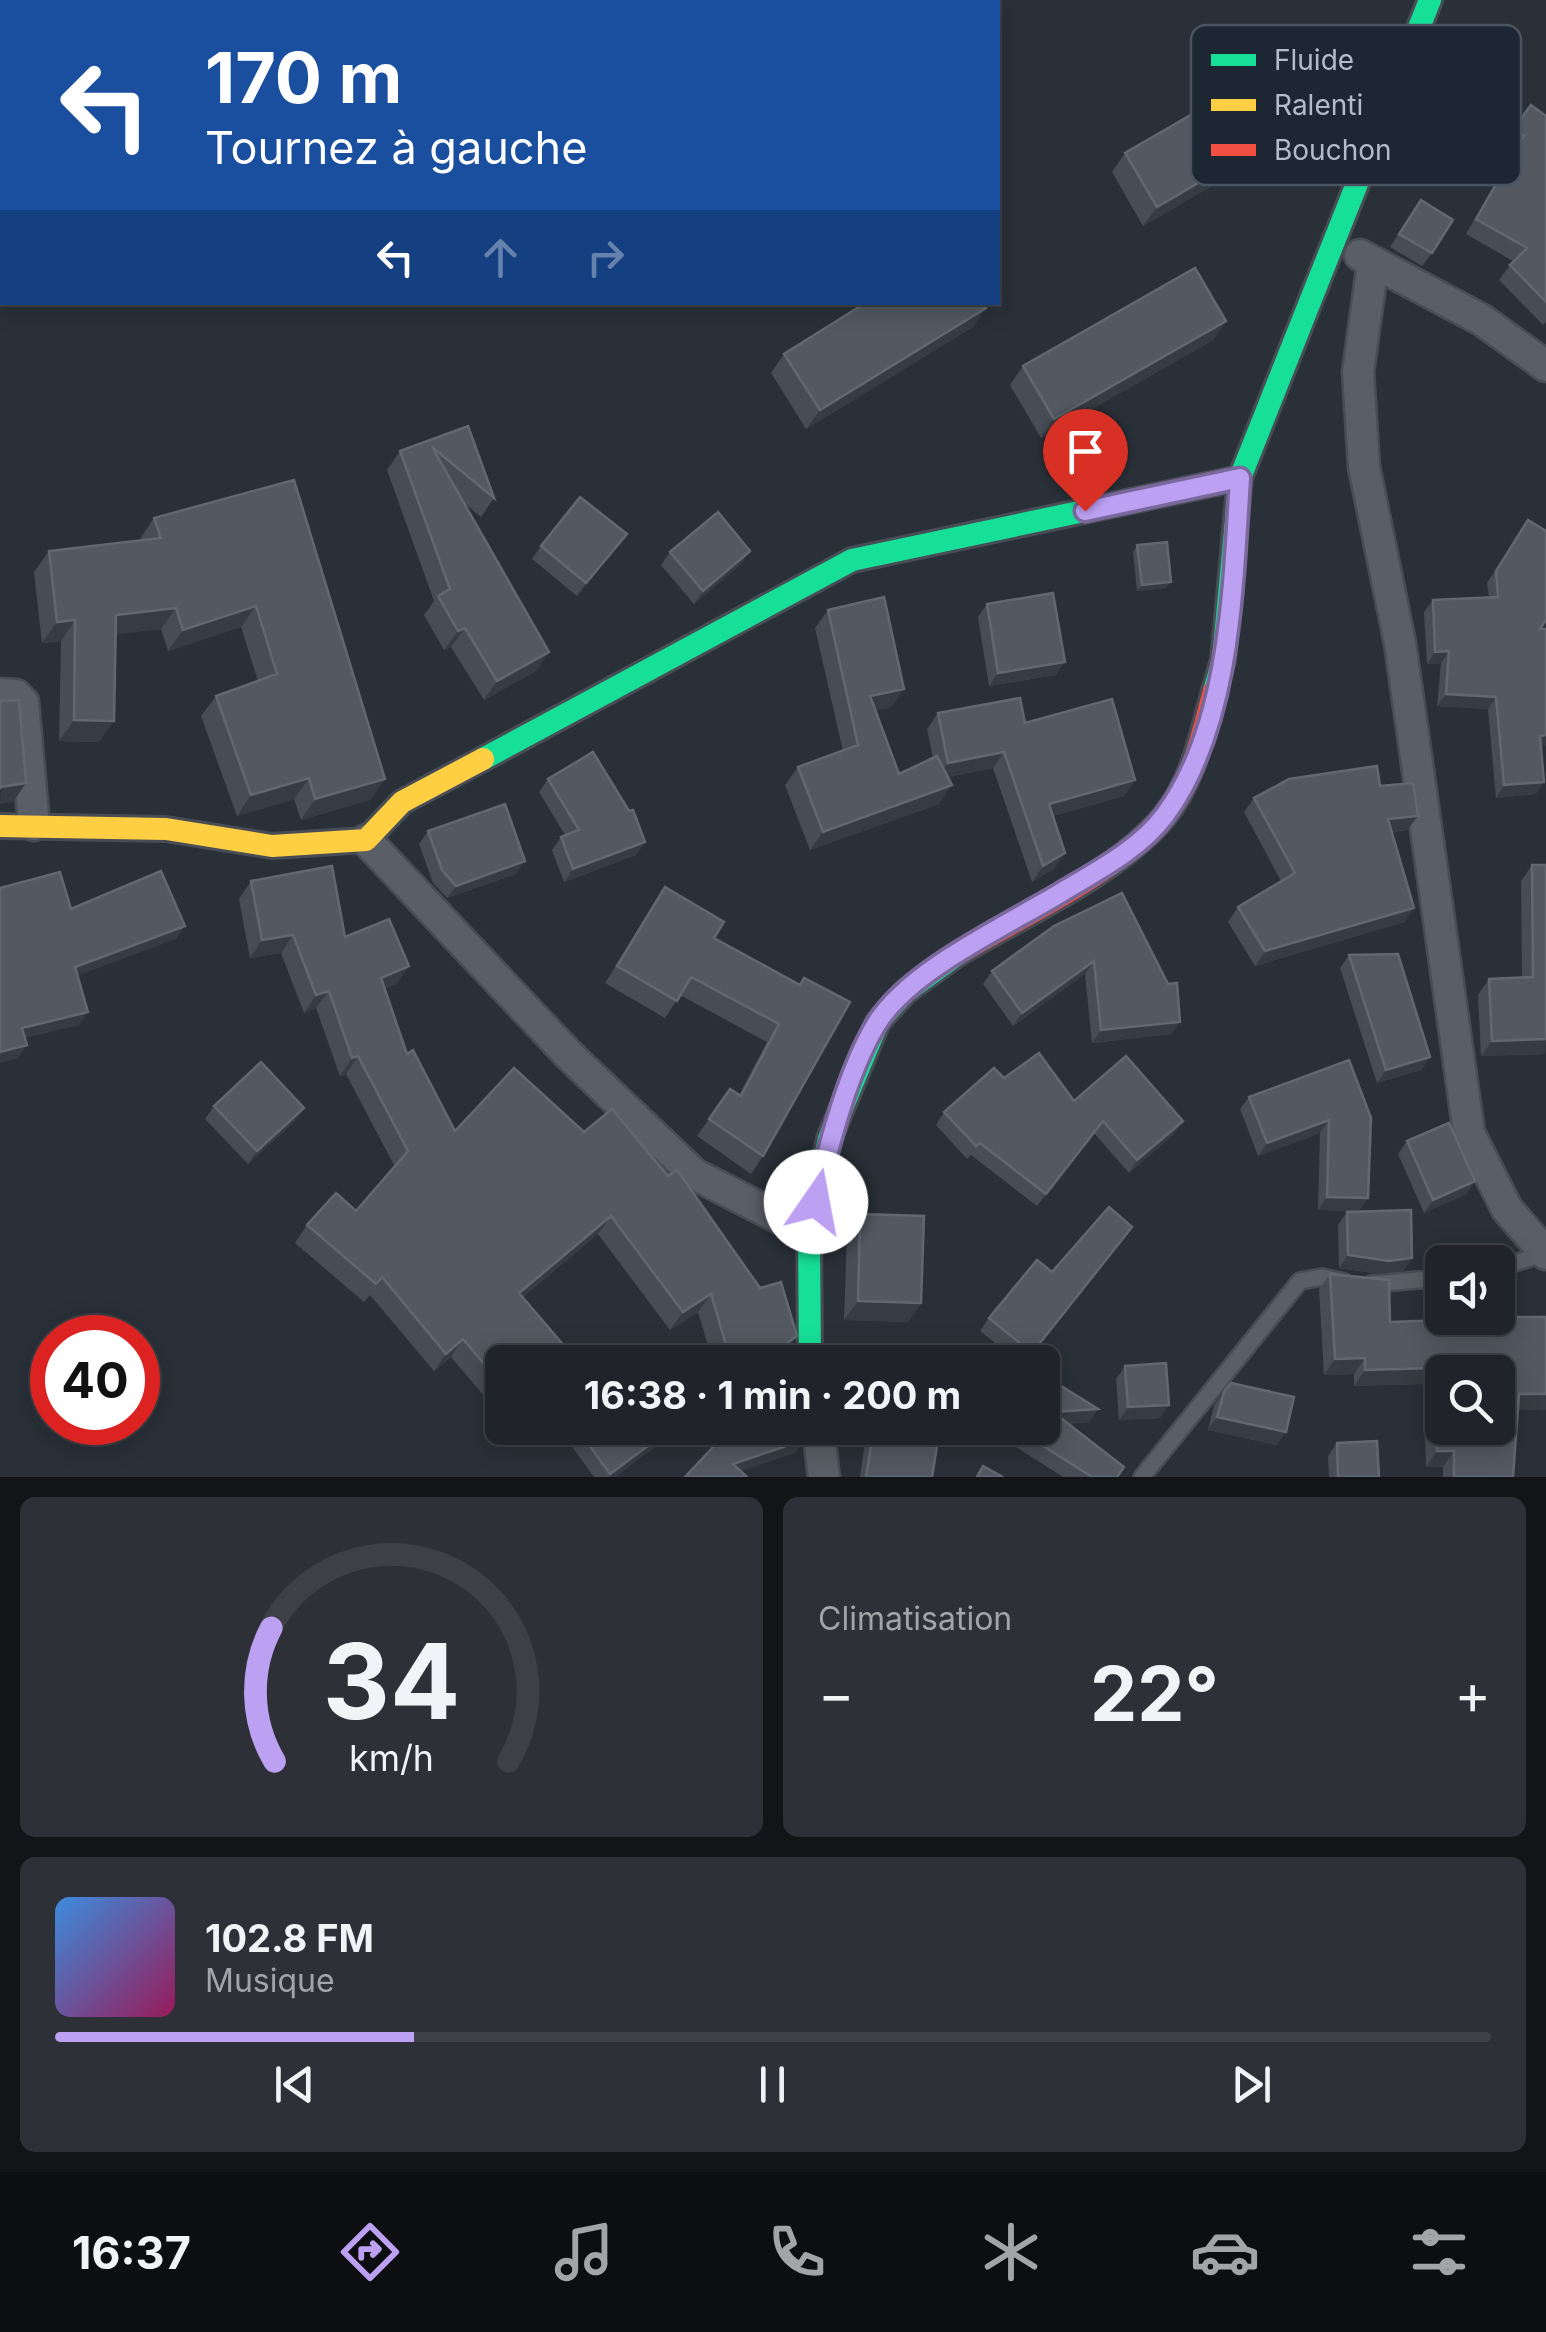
<!DOCTYPE html>
<html lang="fr">
<head>
<meta charset="utf-8">
<style>
  body { margin:0; font-family:Inter,sans-serif; background:#2d3036; color:#f1f3f6; height:100vh; display:flex; flex-direction:column; font-size:38px; white-space:nowrap }
  * { box-sizing:border-box; margin:0 }
  p { font-size:32px; color:#a2a4a8 }
  .icon { flex:none; width:55px; height:55px; fill:none; stroke:currentColor; stroke-width:2; stroke-linecap:round; stroke-linejoin:round }
  .map { position:relative; height:1477px; overflow:hidden }
  .sheet { display:flex; flex-direction:column; gap:20px; padding:20px; background:#121417; flex:1 }
  .sheet>* { flex:none }
  .hud { position:absolute; left:0px; top:0px; width:1000px; height:305px; box-shadow:0 5px 25px #0003,0 0 0 2px #3d4147; background:#1a4fa0; color:#fff; overflow:hidden }
  .fabs { position:absolute; left:1425px; top:1245px; display:grid; gap:20px }
  .fabs a { display:grid; place-items:center; width:90px; height:90px; border-radius:15px; background:#20242a; box-shadow:0 5px 25px #0003,0 0 0 2px #3d4147; font-size:50px }
  .speed { position:absolute; left:30px; top:1315px; display:flex; gap:20px; font-size:50px; font-weight:700; text-align:center }
  .speed>* { display:grid; place-content:center; width:130px; height:130px; border-radius:50%; background:#20242a; box-shadow:0 5px 25px #0003,0 0 0 2px #3d4147; line-height:1 }
  .speed .limit { border:15px solid #d22; background:#fff; color:#111 }
  .pin { position:absolute; display:grid; place-items:center; width:85px; height:85px; color:#fff; margin:-102px -42px; border-radius:50% 50% 50% 0; rotate:-45deg; box-shadow:0 0 10px #0007 }
  .pin .icon { rotate:45deg }
  .me { position:absolute; width:110px; margin:-55px; rotate:12deg; stroke-linejoin:round; filter:drop-shadow(0 0 8px #0008) }
  .turn { display:flex; align-items:center; gap:35px; height:210px; padding:0 40px; font-size:45px }
  .turn .icon { width:130px; height:130px; stroke-width:2.5 }
  .turn b { display:block; font-size:70px; line-height:85px }
  .lanes { display:flex; align-items:center; height:95px; padding:0 40px; background:#0003; justify-content:center; gap:50px; direction:ltr }
  .lanes .off { opacity:.35 }
  .big { font-size:75px; font-weight:700; line-height:1.1 }
  .sheet .tile { flex:1; display:flex; flex-direction:column; justify-content:center; gap:15px; min-width:0; padding:0 35px; border-radius:15px; background:#2d3036 }
  .sheet .dial { align-items:center; gap:0 }
  .dial svg { height:260px; overflow:visible; fill:none; stroke:#3d4147; stroke-width:7; stroke-linecap:round; text-anchor:middle }
  .dial text { fill:#f1f3f6; stroke:none }
  .song { display:flex; align-items:center; gap:30px }
  .cover { width:120px; height:120px; border-radius:15px; background:linear-gradient(135deg,hsl(210 70% 55%),hsl(330 70% 35%)) }
  .played { height:10px; border-radius:5px; background:linear-gradient(90deg,#bca0f2 25%,#3d4147 25%) }
  .keys { display:flex; justify-content:space-around; direction:ltr }
  .heat { display:flex; justify-content:space-between; align-items:center; font-size:55px; direction:ltr }
  .sheet .tiles { flex:1; display:grid; gap:20px; grid-template-columns:1fr 1fr }
  .tile:last-child { grid-column:span 2 }
  .trip { position:absolute; left:485px; top:1345px; width:575px; height:100px; border-radius:15px; background:#20242a; box-shadow:0 5px 25px #0003,0 0 0 2px #3d4147; font-weight:700; line-height:100px; text-align:center }
  .menu { display:flex; height:160px; justify-content:space-around; align-items:center; background:#0d0e11; color:#a2a4a8 }
  .menu .icon { width:70px; height:70px }
  .menu .selected { color:#bca0f2 }
  .menu b { font-size:45px; color:#f1f3f6 }
  .map>svg:first-child { display:block }
  .lines { fill:none; stroke-linecap:round; stroke-linejoin:round }
  .lane-casing { stroke:#484c55; stroke-width:20 }
  .street-casing { stroke:#484c55; stroke-width:35 }
  .fast-casing { stroke:#484c55; stroke-width:28 }
  .slow-casing { stroke:#484c55; stroke-width:28 }
  .jam-casing { stroke:#484c55; stroke-width:28 }
  .lane { stroke:#5a5e66; stroke-width:15 }
  .street { stroke:#5a5e66; stroke-width:30 }
  .fast { stroke:#16e098; stroke-width:22 }
  .slow { stroke:#ffcf43; stroke-width:22 }
  .jam { stroke:#f24e42; stroke-width:22 }
  .wall { fill:#474c55 }
  .shaded-wall { fill:#373c44 }
  .building { fill:#535861; stroke:#626872; stroke-width:2.5; fill-rule:evenodd }
  .route-casing { stroke:#7a689d; stroke-width:25 }
  .route { stroke:#bca0f2; stroke-width:18 }
  .key { fill:#1d2633; stroke:#4a5360; stroke-width:2.5 }
  .key-label { font-size:28px; fill:#b4bcc9 }
</style>
</head>
<body>
<div class="map">
<svg width="1546" height="1477" viewBox="0 0 1546 1477">
  <rect width="100%" height="100%" fill="#2a3038"/>
  <g class="lines">
    <defs>
      <path id="lane" d="M1498 1269 1544 1253
        M1372 1284 1442 1278
        M1142 1477 1300 1281 1322 1277 1344 1282"/>
      <path id="street" d="M1360 255 1482 320 1546 366
        M1373 263 1358 372 1364 467 1400 643 1469 1133 1507 1209 1546 1254
        M0 694 16 695 23 702 34 825
        M366 840 569 1055 694 1174 809 1233
        M818 1428 824 1477"/>
      <path id="fast" d="M1214 691 1223 660 1240 478 1430 0
        M483 759 852 560 1240 478
        M810 1362 809 1233 829 1139 878 1022 905 992 959 953"/>
      <path id="slow" d="M0 826 166 829 272 846 366 840 402 802 483 759"/>
      <path id="jam" d="M959 953C1023 915 1115 874 1163 818 1193 783 1202 734 1214 691"/>
    </defs>
    <use href="#lane" class="lane-casing"/>
    <use href="#street" class="street-casing"/>
    <use href="#fast" class="fast-casing"/>
    <use href="#slow" class="slow-casing"/>
    <use href="#jam" class="jam-casing"/>
    <use href="#lane" class="lane"/>
    <use href="#street" class="street"/>
    <use href="#fast" class="fast"/>
    <use href="#slow" class="slow"/>
    <use href="#jam" class="jam"/>
  </g>
  <path class="wall" d="M1531 105 1546 116V322L1543 325 1499 280 1513 261 1466 234 1514 151 1503 143Z
    M1333 115 1143 226 1112 172 1125 153Z
    M1421 200 1432 253 1422 266 1390 247Z
    M986 308 973 327 806 429 771 373 784 354Z
    M1226 321 1213 340 1041 438 1010 385 1023 366Z
    M468 426 494 498 481 517 464 503 549 652 536 671 484 700 451 647 444 650 424 615 434 601 387 470 400 451Z
    M294 480 385 779 370 800 301 820 294 799 237 816 201 716 216 696 258 681 241 627 168 651 161 629 116 634 99 742 59 741 61 641 42 643 34 572 49 551 140 540V539L154 518Z
    M1528 520 1540 629 1541 747 1536 794 1496 798 1488 709 1437 706 1441 663 1427 664 1424 612 1433 600 1489 597 1487 583Z
    M627 534 577 596 532 559 541 546Z
    M1137 545 1166 588 1137 591 1133 552Z
    M670 552 741 564 694 604 661 565Z
    M987 604 1056 675 989 686 978 617Z
    M828 610 892 707 875 710 899 774 933 758 927 729 938 713 1025 723 1135 780 1124 796 1053 816 1054 869 1032 882 993 768 947 777 939 804 810 850 785 785 798 767 843 751 815 628Z
    M548 779 645 842 636 855 564 882 552 850 561 837 565 835 539 792Z
    M1380 786 1418 816 1407 830 1392 832 1414 908 1404 922 1255 966 1228 922 1238 907 1281 881 1244 812 1254 798Z
    M428 831 516 874 447 898 433 883 419 844Z
    M1532 865 1545 1054 1481 1056 1478 995 1489 979 1522 978 1521 881Z
    M251 881 345 937 397 984 384 989 407 1054 455 1131 584 1132 760 1288 797 1336 784 1354 772 1362H713L698 1312 670 1330 598 1234 522 1298 502 1362V1417L451 1357 434 1371 370 1295 364 1302 295 1243 307 1225 356 1211 395 1167 346 1074 340 1076 316 1008 304 1013 281 953 250 958 239 899Z
    M665 887 714 938 800 984 804 978 763 1156 751 1174 697 1136 730 1089 739 1095 767 1042 680 995 665 1018 605 983Z
    M1054 926 1180 1022 1171 1034 1092 1043 1085 974 1013 1026 983 984 992 971Z
    M1349 955 1430 1057 1421 1070 1377 1083 1340 968Z
    M1349 1060 1368 1198 1359 1211 1318 1210 1320 1133 1258 1156 1240 1109 1249 1097Z
    M1004 1078 1074 1101 1183 1121 1174 1134 1129 1173 1094 1133 1037 1206 971 1155 967 1159 936 1125 944 1112Z
    M214 1106 295 1121 248 1164 205 1119Z
    M1407 1141 1475 1181 1466 1194 1424 1213 1398 1154Z
    M1347 1212 1412 1258 1403 1271 1380 1274 1339 1268 1338 1225Z
    M860 1214 921 1303 908 1322 844 1320 847 1233Z
    M1132 1227 1025 1362H1019L980 1331 989 1318 1052 1272Z
    M1330 1274 1390 1322 1470 1319V1318L1511 1317 1518 1410 1513 1477H1443V1467H1426L1423 1384 1354 1386V1374L1324 1375 1319 1289Z
    M1125 1366 1160 1418 1119 1420 1116 1379Z
    M1231 1383 1286 1432 1276 1445 1208 1430 1214 1405Z
    M1098 1409 1089 1422 1068 1424 1118 1477H1063L991 1431 993 1428H1042Z
    M871 1428H940L932 1477H860L866 1433Z
    M664 1434 655 1447 615 1477H594L573 1448 582 1435Z
    M1337 1443 1379 1477H1329L1328 1456Z"/>
  <path class="shaded-wall" d="M1346 96 1333 115 1143 226 1157 207Z
    M986 308 973 327 806 429 820 410Z
    M1226 321 1213 340 1041 438 1054 419Z
    M627 534 617 547 577 596 586 583Z
    M750 551 741 564 694 604 703 591Z
    M1171 582 1166 588 1137 591 1142 585Z
    M256 606 241 627 168 651 183 630Z
    M176 608 161 629 101 636 116 615Z
    M75 620 61 641 42 643 57 622Z
    M465 628 451 647 444 650 458 631Z
    M1449 651 1441 663 1427 664 1435 652Z
    M549 652 536 671 484 700 497 681Z
    M1065 662 1056 675 989 686 998 673Z
    M904 689 892 707 857 714 870 696Z
    M1446 694 1496 697 1488 709 1437 706Z
    M74 720 114 721 99 742 59 741Z
    M1546 735V746L1532 748 1540 736Z
    M1004 752 993 768 937 779 948 763Z
    M309 778 294 799 237 816 251 795Z
    M385 779 370 800 301 820 315 799Z
    M1135 780 1124 796 1038 820 1049 804Z
    M1544 782 1536 794 1496 798 1504 785Z
    M26 783 13 802 0 804 1 787Z
    M952 785 939 804 810 850 823 832Z
    M1418 816 1407 830 1377 833 1388 819Z
    M645 842 636 855 564 882 573 869Z
    M1065 853 1054 869 1032 882 1043 866Z
    M525 861 516 874 447 898 456 886Z
    M1414 908 1404 922 1255 966 1265 951Z
    M185 926 176 939 66 980 75 967Z
    M293 935 281 953 250 958 262 940Z
    M1094 961 1085 974 1013 1026 1022 1013Z
    M409 966 397 984 368 996 381 978Z
    M329 991 316 1008 304 1013 316 995Z
    M88 1012 79 1025 13 1041 22 1028Z
    M1180 1022 1171 1034 1092 1043 1101 1030Z
    M1546 1039 1545 1054 1481 1056 1492 1041Z
    M27 1045 18 1058 0 1063V1052Z
    M358 1056 346 1074 340 1076 352 1058Z
    M1430 1057 1421 1070 1377 1083 1386 1070Z
    M304 1108 295 1121 248 1164 257 1151Z
    M1329 1120 1320 1133 1258 1156 1267 1143Z
    M1183 1121 1174 1134 1129 1173 1137 1160Z
    M1475 1181 1466 1194 1424 1213 1433 1200Z
    M1327 1197 1368 1198 1359 1211 1318 1210Z
    M611 1216 598 1234 506 1311 519 1293Z
    M1132 1227 1123 1240 1025 1362 1032 1353Z
    M1348 1255 1412 1258 1403 1271 1380 1274 1339 1268Z
    M711 1294 698 1312 670 1330 683 1312Z
    M858 1301 921 1303 908 1322 844 1320Z
    M797 1336 784 1354 772 1362H760Z
    M463 1339 451 1357 434 1371 446 1354Z
    M1365 1358 1354 1374 1324 1375 1335 1359Z
    M1434 1368 1423 1384 1354 1386 1365 1370Z
    M1519 1394H1546V1410H1508Z
    M1169 1405 1160 1418 1119 1420 1128 1407Z
    M1098 1409 1089 1422 1044 1425 1053 1412Z
    M1217 1417 1286 1432 1276 1445 1208 1430Z
    M664 1434 655 1447 615 1477H608Z
    M804 1440 795 1453 724 1477 733 1464Z
    M1437 1451H1454L1443 1467H1426Z"/>
  <path class="building" d="M766 0H814L812 2H765Z
    M0 12 2 14V39L0 43Z
    M1315 43 1346 96 1157 207 1125 153Z
    M2 92V162L0 163V93Z
    M1531 105 1546 116V302L1510 265 1527 248 1476 219 1524 136 1514 128Z
    M1421 200 1453 220 1432 253 1399 234Z
    M1195 268 1226 321 1054 419 1023 366Z
    M867 302H983L986 308 820 410 784 354Z
    M468 426 494 498 432 447 549 652 497 681 465 628 458 631 438 596 450 589 400 451Z
    M294 480 385 779 315 799 309 778 251 795 216 696 277 674 256 606 183 630 176 608 116 615 114 721 74 720 75 620 57 622 49 551 161 538 154 518Z
    M580 497 627 534 586 583 541 546Z
    M718 512 750 551 703 591 670 552Z
    M1528 520 1546 531V620L1540 629H1546V735L1540 736 1544 782 1504 785 1496 697 1446 694 1449 651 1435 652 1433 600 1498 597 1496 571Z
    M1167 542 1171 582 1142 585 1137 545Z
    M1053 593 1065 662 998 673 987 604Z
    M884 597 904 689 870 696 899 774 937 756 952 785 823 832 798 767 858 745 828 610Z
    M1020 698 1025 723 1112 699 1135 780 1049 804 1065 853 1043 866 1004 752 948 763 938 713Z
    M19 700 26 783 1 787 0 788V701Z
    M593 752 629 811 633 810 645 842 573 869 561 837 579 830 548 779Z
    M1377 766 1380 786 1413 783 1418 816 1388 819 1414 908 1265 951 1238 907 1295 873 1254 798 1289 779Z
    M505 804 525 861 456 886 442 870 428 831Z
    M1532 865H1546V1039L1492 1041 1489 979 1533 977Z
    M332 866 345 937 389 919 409 966 381 978 407 1054 413 1050 455 1131 514 1068 584 1132 612 1109 668 1176 677 1170 760 1288 781 1282 797 1336 760 1362H731L711 1294 683 1312 611 1216 519 1293 578 1362H502V1385L463 1339 446 1354 382 1277 376 1284 307 1225 336 1193 356 1211 408 1151 358 1056 352 1058 329 991 316 995 293 935 262 940 251 881Z
    M161 871 185 926 75 967 88 1012 22 1028 27 1045 0 1052V888L60 872 71 909Z
    M665 887 724 922 714 938 800 985 804 978 850 1002 763 1156 709 1119 730 1089 741 1096 779 1024 691 977 677 1001 617 966Z
    M1122 893 1168 984 1177 983 1180 1022 1101 1030 1094 961 1022 1013 992 971 1054 926Z
    M1398 954 1430 1057 1386 1070 1349 955Z
    M1039 1053 1074 1101 1126 1056 1183 1121 1137 1160 1103 1121 1046 1194 980 1143 976 1146 944 1112 994 1068 1004 1078Z
    M1349 1060 1371 1118 1368 1198 1327 1197 1329 1120 1267 1143 1249 1097Z
    M261 1062 304 1108 257 1151 214 1106Z
    M1449 1123 1475 1181 1433 1200 1407 1141Z
    M1109 1207 1132 1227 1032 1353 989 1318 1037 1260 1052 1272Z
    M1411 1210 1412 1258 1389 1261 1348 1255 1347 1212Z
    M860 1214 924 1216 921 1303 858 1301Z
    M1330 1274 1389 1280 1390 1322 1498 1318V1288L1514 1289 1511 1317H1546V1394H1519L1513 1477H1454V1451H1437L1434 1368 1365 1370V1358L1335 1359ZM1442 1372H1498V1428H1442Z
    M1166 1363 1169 1405 1128 1407 1125 1366Z
    M1042 1374 1098 1409 1053 1412 1124 1467 1117 1477H1092L1015 1428H1042Z
    M1231 1383 1294 1397 1286 1432 1217 1417 1224 1392Z
    M593 1428H659L664 1434 610 1474 582 1435Z
    M731 1428H800L804 1440 733 1464 747 1477H685Z
    M874 1428H940L932 1477H866Z
    M1377 1441 1379 1477H1338L1337 1443Z
    M983 1466 1003 1477H977Z"/>
  <g class="lines">
    <defs>
      <path id="route" d="M816 1202C828 1147 848 1070 877 1023 911 969 1008 925 1062 892 1097 871 1140 849 1165 815 1231 726 1233 585 1240 478L1085 511"/>
    </defs>
    <use href="#route" class="route-casing"/>
    <use href="#route" class="route"/>
  </g>
  <rect x="1191" y="25" width="330" height="160" rx="15" class="key"/>
  <rect x="1211" y="54" width="45" height="12" fill="#16e098"/>
  <rect x="1211" y="99" width="45" height="12" fill="#ffcf43"/>
  <rect x="1211" y="144" width="45" height="12" fill="#f24e42"/>
  <g class="key-label">
    <text x="1274" y="70">Fluide</text>
    <text x="1274" y="115">Ralenti</text>
    <text x="1274" y="160">Bouchon</text>
  </g>
</svg>
<div class="fabs">
<a><svg class="icon" aria-label="sound" viewBox="0 0 24 24"><path d="M4 9h4l5-4v14l-5-4H4zM17 9q2 3 0 6"/></svg></a>
<a><svg class="icon" aria-label="search" viewBox="0 0 24 24"><circle cx="10" cy="10" r="6"/><path d="M15 15l6 6"/></svg></a>
</div>
<div class="speed"><div class="limit">40</div></div>
<div class="pin" style="left:1085px;top:511px;background:#d93025"><svg class="icon" aria-label="arrive" viewBox="0 0 24 24"><path d="M6 21V4h12l-3 4 3 4H6"/></svg></div>
<svg class="me" style="left:816px;top:1202px" viewBox="-20 -20 40 40"><circle r="19" fill="#fff"/><path d="M0-13L10 11 0 6-10 11z" fill="#bca0f2"/></svg>
<div class="trip">16:38 · 1 min · 200 m</div>
<div class="hud">
<div class="turn"><svg class="icon" aria-label="left" viewBox="0 0 24 24"><path d="M17 20v-9H6M10 6l-5 5 5 5"/></svg><div><b>170 m</b>Tournez à gauche</div></div>
<div class="lanes"><svg class="icon" aria-label="left" viewBox="0 0 24 24"><path d="M17 20v-9H6M10 6l-5 5 5 5"/></svg><svg class="icon off" aria-label="ahead" viewBox="0 0 24 24"><path d="M12 20V5M6 11l6-6 6 6"/></svg><svg class="icon off" aria-label="right" viewBox="0 0 24 24"><path d="M7 20v-9h11M14 6l5 5-5 5"/></svg></div>
</div>
</div>
<section class="sheet">
<div class="tiles">
<div class="tile dial"><svg viewBox="0 0 100 80">
<path d="M14 69A42 42 0 1 1 86 69"/>
<path d="M14 69A42 42 0 0 1 13 28" stroke="#bca0f2"/>
<text x="50" y="56" font-size="32" font-weight="700">34</text>
<text x="50" y="72" font-size="11">km/h</text>
</svg></div>
<div class="tile"><p>Climatisation</p>
<div class="heat"><a>−</a><b class="big">22°</b><a>+</a></div>
</div>
<div class="tile">
<div class="song"><i class="cover"></i><div><b>102.8 FM</b><p>Musique</p></div></div>
<div class="played"></div>
<div class="keys"><svg class="icon" aria-label="previous" viewBox="0 0 24 24"><path d="M18 5L8 12l10 7zM5 5v14"/></svg><svg class="icon" aria-label="pause" viewBox="0 0 24 24"><path d="M8 5v14M16 5v14"/></svg><svg class="icon" aria-label="next" viewBox="0 0 24 24"><path d="M6 5l10 7-10 7zM19 5v14"/></svg></div>
</div>
</div>
</section>
<nav class="menu">
<b>16:37</b>
<svg class="icon selected" aria-label="directions" viewBox="0 0 24 24"><path d="M12 3l9 9-9 9-9-9zM9 14v-3h6M13 9l2 2-2 2"/></svg>
<svg class="icon" aria-label="music" viewBox="0 0 24 24"><path d="M9 18V5l10-2v13"/><circle cx="6" cy="18" r="3"/><circle cx="16" cy="16" r="3"/></svg>
<svg class="icon" aria-label="phone" viewBox="0 0 24 24"><path d="M5 4h4l2 5-3 2q2 4 5 5l2-3 5 2v4C11 20 4 13 5 4z"/></svg>
<svg class="icon" aria-label="climate" viewBox="0 0 24 24"><path d="M12 3v18M4 7l16 10M4 17L20 7"/></svg>
<svg class="icon" aria-label="car" viewBox="0 0 24 24"><path d="M5 17H2v-5l4-1 3-4h7l3 4 3 1v5h-3M9 17h6M6 11h13"/><circle cx="7" cy="17" r="2"/><circle cx="17" cy="17" r="2"/></svg>
<svg class="icon" aria-label="filters" viewBox="0 0 24 24"><path d="M4 7h16M4 17h16"/><circle cx="9" cy="7" r="2"/><circle cx="15" cy="17" r="2"/></svg>
</nav>
</body>
</html>
